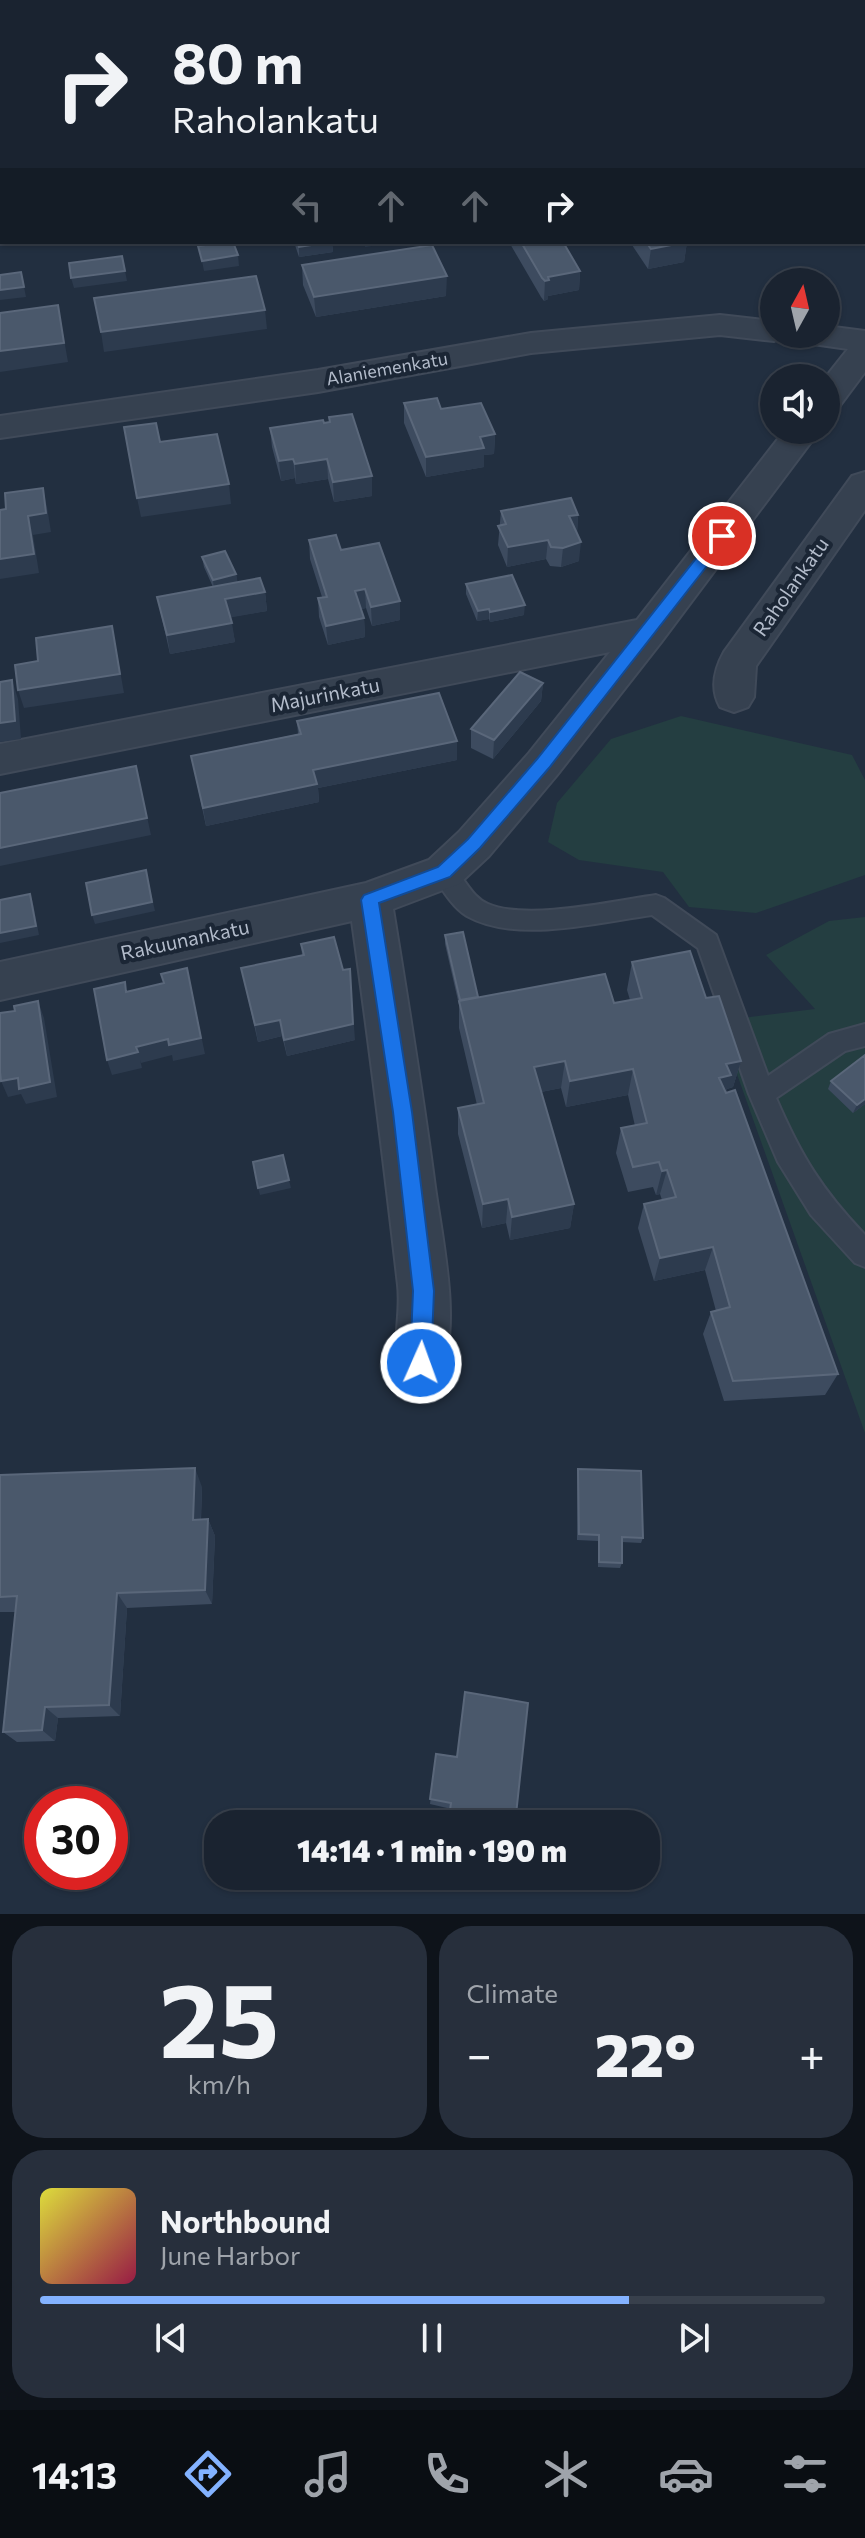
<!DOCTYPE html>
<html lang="en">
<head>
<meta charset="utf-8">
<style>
  body { margin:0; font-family:Commissioner,sans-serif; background:#272f3c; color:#f1f3f6; height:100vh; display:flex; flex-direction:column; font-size:30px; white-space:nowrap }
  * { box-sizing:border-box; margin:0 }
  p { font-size:26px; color:#9fa4ab }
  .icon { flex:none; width:44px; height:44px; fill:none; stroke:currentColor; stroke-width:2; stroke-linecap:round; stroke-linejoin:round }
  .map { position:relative; height:1914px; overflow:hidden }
  .details { display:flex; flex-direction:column; gap:12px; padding:12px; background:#0e131a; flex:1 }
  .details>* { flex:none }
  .guide { position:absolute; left:0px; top:0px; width:866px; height:244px; box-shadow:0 2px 6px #0004,0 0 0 2px #38404c; background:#1a2330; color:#f1f3f6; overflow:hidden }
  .needle { width:52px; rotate:8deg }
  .tools { position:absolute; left:760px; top:268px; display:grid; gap:16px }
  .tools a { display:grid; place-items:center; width:80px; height:80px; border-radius:50%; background:#1a2330; box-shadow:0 2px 6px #0004,0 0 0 2px #38404c; font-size:40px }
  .speed { position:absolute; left:24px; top:1786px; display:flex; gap:16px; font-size:40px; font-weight:700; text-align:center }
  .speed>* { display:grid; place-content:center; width:104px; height:104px; border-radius:50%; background:#1a2330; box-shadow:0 2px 6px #0004,0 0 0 2px #38404c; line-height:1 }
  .speed .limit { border:12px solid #d22; background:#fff; color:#111 }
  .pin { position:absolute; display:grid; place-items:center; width:68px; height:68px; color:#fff; margin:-34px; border:4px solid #fff; border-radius:50%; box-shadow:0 2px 8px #0007 }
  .me { position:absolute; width:88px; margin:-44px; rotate:2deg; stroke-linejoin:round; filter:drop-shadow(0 0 6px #0008) }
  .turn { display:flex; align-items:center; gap:28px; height:168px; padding:0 40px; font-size:36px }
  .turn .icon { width:104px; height:104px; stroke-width:2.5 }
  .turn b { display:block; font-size:56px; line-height:68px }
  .lanes { display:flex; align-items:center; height:76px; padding:0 40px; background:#0003; justify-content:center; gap:40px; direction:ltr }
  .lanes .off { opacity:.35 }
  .big { font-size:60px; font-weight:800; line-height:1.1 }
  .details .widget { flex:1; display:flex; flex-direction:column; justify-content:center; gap:12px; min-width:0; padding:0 28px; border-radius:32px; background:#272f3c }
  .details .dial { align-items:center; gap:0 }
  .dial b { font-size:104px; line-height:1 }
  .song { display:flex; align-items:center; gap:24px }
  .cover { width:96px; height:96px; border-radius:12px; background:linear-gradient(135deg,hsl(60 70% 55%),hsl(340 70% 35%)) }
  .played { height:8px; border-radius:4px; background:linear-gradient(90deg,#83b2ff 75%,#38404c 75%) }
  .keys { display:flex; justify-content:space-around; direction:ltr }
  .heat { display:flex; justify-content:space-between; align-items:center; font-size:44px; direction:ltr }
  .details .tiles { flex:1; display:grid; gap:12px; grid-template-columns:1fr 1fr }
  .widget:last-child { grid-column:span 2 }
  .trip { position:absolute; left:204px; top:1810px; width:456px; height:80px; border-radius:32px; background:#1a2330; box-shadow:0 2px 6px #0004,0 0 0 2px #38404c; font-weight:800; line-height:80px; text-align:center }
  .tabs { display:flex; height:128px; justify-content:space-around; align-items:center; background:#0a0e13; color:#9fa4ab }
  .tabs .icon { width:56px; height:56px }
  .tabs .on { color:#83b2ff }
  .tabs b { font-size:36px; color:#f1f3f6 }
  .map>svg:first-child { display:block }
  .green { fill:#243e41 }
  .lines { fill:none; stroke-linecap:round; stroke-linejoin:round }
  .service-casing { stroke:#404a59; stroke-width:4 }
  .minor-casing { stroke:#404a59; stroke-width:4 }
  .secondary-casing { stroke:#404a59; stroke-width:4 }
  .service { fill:#364150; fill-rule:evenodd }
  .minor { fill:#364150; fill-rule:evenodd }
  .secondary { fill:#445064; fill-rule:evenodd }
  .wall { fill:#3d4b5f }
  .shaded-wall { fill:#2d3b4e }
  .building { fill:#4a586b; stroke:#5a677a; stroke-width:2 }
  .route { fill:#1a73e8; stroke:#114b97; stroke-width:2 }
  .labels { text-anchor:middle; stroke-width:8; stroke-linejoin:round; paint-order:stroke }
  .far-street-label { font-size:18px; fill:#b3bccb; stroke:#1b2635 }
  .street-label { font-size:20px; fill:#b3bccb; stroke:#1b2635 }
</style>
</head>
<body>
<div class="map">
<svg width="865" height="1914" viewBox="0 0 865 1914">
  <rect width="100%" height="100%" fill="#222f40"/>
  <path class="green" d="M0 0H293L294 2H2L0 88Z
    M681 716 852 755 865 780V875L756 913 689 907 663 872 579 860 548 842 557 803 611 739Z
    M865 917V1433L718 1021 815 1009 766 955 829 921Z"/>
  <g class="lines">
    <defs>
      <path id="service" d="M444 863C463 869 468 896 488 904 527 921 614 901 656 895L664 898 716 935 768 1076 829 1034 865 1024V1046L845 1051 776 1098C801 1156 822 1190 865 1235V1267L855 1263 811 1215 778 1162 749 1094 698 948 652 915C599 922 517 944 467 916 452 907 440 887 432 872L436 865Z"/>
      <path id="minor" d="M501 0H542L500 2Z
        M697 0H724L725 2H698Z
        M720 315 774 321V334H826V326L865 331V372L838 408 826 411 825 378 848 349 792 341 788 334 774 341 720 335 531 353 318 392 0 438V416L318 370 531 333Z
        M785 430H820L662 641 557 775 489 856 459 884 393 909C408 1002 423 1094 435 1187 443 1245 462 1326 439 1381L421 1388 403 1381C389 1349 402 1318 398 1285 384 1163 369 1042 352 921L0 1000V962L366 883 429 860 459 832 529 753 610 652 0 774V744L637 620Z
        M865 472V510L756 666 754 697 748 707 734 712 720 707C710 689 714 670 724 652L852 476Z"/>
      <path id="secondary" d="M864 83H865V99H864Z
        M0 225 2 242H7L0 243Z"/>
    </defs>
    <use href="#service" class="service-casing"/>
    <use href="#minor" class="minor-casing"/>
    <use href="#secondary" class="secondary-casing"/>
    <use href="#service" class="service"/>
    <use href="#minor" class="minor"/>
    <use href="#secondary" class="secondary"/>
  </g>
  <path class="wall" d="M314 0H341L339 2H314Z
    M294 242H332L333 252 299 257Z
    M509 242H563L580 271 579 290 548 296V299L544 301 541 297Z
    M630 242H687L684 262 648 269Z
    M302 265 446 296 316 317 303 285Z
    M404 403 495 434 494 454 484 455V467L426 477 404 423Z
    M329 417 372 496 334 502 328 479 296 484 295 478 281 481 272 447 270 428 329 423Z
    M501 511 578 515 577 533 579 561 561 567 550 566 546 559 507 567 498 545Z
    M309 540 341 550 400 601V620L372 626 366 608 361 609 364 618 365 637 328 645 319 617 318 598 322 597 310 559Z
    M202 557 236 574 237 582 265 592 267 611 230 617 235 642 170 654 157 597 213 587 204 567Z
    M466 584 524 615 490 622 489 619 477 621 466 594Z
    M543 683 541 701 493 759 471 748V729Z
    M297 721 457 741V760L318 788 319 802 206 826 191 756 298 734Z
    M445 935 478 997 614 1003 630 1000 627 990 632 962 706 998 741 1061 733 1087 727 1089 726 1092 838 1374 825 1395 724 1401 703 1334 711 1312 716 1311 705 1270 654 1281 638 1228 644 1204 662 1200 660 1194 656 1195 653 1187 628 1192 616 1153 621 1128 635 1126 628 1095 566 1107 561 1088 541 1092 574 1204 570 1228 510 1240 506 1223 482 1228 458 1134V1108L477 1105 459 1028V1005L445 944Z
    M301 944 355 1040 287 1056 282 1036 258 1042 241 968 302 955Z
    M865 1055V1104L853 1113 828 1089 831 1081Z
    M578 1469 643 1538 641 1543 622 1542V1563L620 1568 598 1567V1541L577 1540V1474Z
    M0 1475 202 1487 201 1520 208 1519 215 1536 212 1604 127 1608 120 1716 58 1718 55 1741 17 1742 3 1732 15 1612H0Z
    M436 1754 515 1824 430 1804Z
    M442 1876 509 1888 507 1892 442 1880Z"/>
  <path class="shaded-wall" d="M329 0H341L339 2H329Z
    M0 95H2V115H0Z
    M0 156H2L1 176 0 171Z
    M332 242 333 252 299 257V247Z
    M365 242H397L365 247Z
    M687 242 684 262 648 269 651 249Z
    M238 255 239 266 204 271 202 261Z
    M125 271 127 281 74 288 71 278Z
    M580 271 579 290 548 296V299L544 301 545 281 548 277Z
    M21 272 26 297 0 300V290Z
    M447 276 446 296 316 317 314 297Z
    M58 305 68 362 0 372V351Z
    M265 310 267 329 104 352 101 332Z
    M495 434 494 454 484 455V467L426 477V457L480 437Z
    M293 459 295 478 281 481 279 461Z
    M327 459 328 479 296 484 295 464Z
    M372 476V496L334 502 333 482Z
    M229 484 231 504 141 517 137 498Z
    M43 488 47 507 51 532 33 535 39 573 0 579V559L28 516Z
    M578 515 577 534 569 516Z
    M548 540 546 559 507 567 508 547Z
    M581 542 579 561 561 567 563 548Z
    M236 574 238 584 214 590 213 580Z
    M365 589 366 608 356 610 355 591Z
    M265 592 267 611 228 618 225 599Z
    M400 601V620L372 626 371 607Z
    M525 605 524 615 490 622V612Z
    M489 609V619L477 621 478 611Z
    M364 618 365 637 328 645 326 626Z
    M232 623 235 642 170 654 167 635Z
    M112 626 124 693 24 708 18 690Z
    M12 680 18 699 21 739 0 742V723Z
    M543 683 541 701 493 759 494 740Z
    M457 741V760L318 788 319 802 206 826 203 808 313 770Z
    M136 766 151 835 0 866V848Z
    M146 870 155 911 95 924 92 915Z
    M30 894 33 903 39 935 0 943V933Z
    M187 968 205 1054 173 1061 172 1055 141 1063 136 1047Z
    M350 969 355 1040 287 1056 284 1040Z
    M38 1001 44 1018 57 1097 26 1104 21 1094 8 1097 1 1081Z
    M280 1020 282 1036 258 1042 255 1025Z
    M138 1052 142 1068 112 1075 107 1060Z
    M565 1061 561 1088 531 1094 534 1067Z
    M741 1061 733 1087 727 1089 723 1102 719 1078 726 1064Z
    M633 1069 628 1095 566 1107 570 1081Z
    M865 1099V1104L853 1113 857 1105Z
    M667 1170 660 1194 656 1195 662 1171Z
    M289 1180 291 1188 260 1195 258 1188Z
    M508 1199 506 1223 482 1228 483 1204Z
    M574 1204 570 1228 510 1240 512 1217Z
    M713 1247 705 1270 654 1281 660 1258Z
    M195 1468 202 1487 200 1537 193 1520Z
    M208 1519 215 1536 212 1604 205 1590Z
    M117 1593 127 1608 120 1716 109 1705Z
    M45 1707 58 1718 55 1741 42 1730Z"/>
  <path class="building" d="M572 0H657L658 1 569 2Z
    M2 72V95H0V73Z
    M0 139H2V156H0Z
    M228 242H233L238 255 202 261 198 246Z
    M297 242H331L299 247Z
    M521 242H563L580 271 548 277 549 280 545 281 542 278Z
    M646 242H687L651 249Z
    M432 245 447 276 314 297 302 265Z
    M122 256 125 271 71 278 69 263Z
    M21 272 24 287 0 290V275Z
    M256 276 265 310 101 332 94 298Z
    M58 305 64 343 0 351V313Z
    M437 398 441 409 481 403 495 434 480 437 484 448 426 457 404 403Z
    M352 414 372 476 333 482 327 459 295 464 293 459 279 461 270 428 323 420 324 423 330 422 329 417Z
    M156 423 160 442 217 434 229 484 137 498 124 427Z
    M43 488 46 513 28 516 34 554 0 559V510L6 509 5 493Z
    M571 498 578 515 569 516 581 542 563 548 551 547 548 540 508 547 498 526 506 524 501 511Z
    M336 535 341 550 379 543 400 601 371 607 365 589 355 591 364 618 326 626 318 598 327 597 309 540Z
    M225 551 236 574 213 580 202 557Z
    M512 575 525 605 490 612 489 609 478 611 466 584Z
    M260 578 265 592 225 599 232 623 167 635 157 597Z
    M112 626 120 674 18 690 15 665 38 661 36 638Z
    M520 672 543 683 494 740 471 729Z
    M12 680 15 721 0 723V682Z
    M439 693 457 741 313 770 317 784 203 808 191 756 301 734 297 721Z
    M136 766 147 818 0 848V793Z
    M146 870 152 902 92 915 86 883Z
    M30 894 36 926 0 933V900Z
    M463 932 478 997 460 1000 445 935Z
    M334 937 343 970 350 969 353 1024 284 1040 280 1020 255 1025 241 968 304 955 301 944Z
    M690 951 706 998 719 996 741 1061 726 1064 731 1075 719 1078 726 1093 735 1090 838 1374 733 1381 711 1312 730 1307 713 1247 660 1258 644 1204 676 1197 667 1170 662 1171 659 1162 633 1167 621 1128 647 1123 633 1069 570 1081 565 1061 534 1067 574 1204 512 1217 508 1199 483 1204 458 1108 484 1103 459 1001 605 974 614 1003 642 998 632 962Z
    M187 968 201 1038 169 1045 168 1039 136 1047 138 1052 107 1060 94 989 125 982 126 992 164 983 161 974Z
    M38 1001 50 1082 19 1089 18 1078 1 1081 0 1072V1013L15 1011 14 1006Z
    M865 1055V1099L857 1105 831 1081Z
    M283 1155 289 1180 258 1188 253 1162Z
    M195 1468 193 1520 208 1519 205 1590 117 1593 109 1705 45 1707 42 1730 3 1732 17 1596 0 1597V1475Z
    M578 1469 641 1471 643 1538 622 1537V1563L599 1562V1535L579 1534Z
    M465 1692 528 1703 515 1824H448L451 1803 430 1799 436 1754 457 1757Z
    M442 1876H510L509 1888Z"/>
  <path class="route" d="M722 531 728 532V539L549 768 480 848 450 877 379 903 412 1112 434 1291 431 1363 428 1370 421 1373 413 1370 410 1363 413 1291 393 1112 361 900 364 895 438 867 468 839 537 759 717 532Z"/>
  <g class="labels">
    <g class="far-street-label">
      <text transform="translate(387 369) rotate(-10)" y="6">Alaniemenkatu</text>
    </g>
    <g class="street-label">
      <text transform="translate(791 587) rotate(-55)" y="7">Raholankatu</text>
      <text transform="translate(325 695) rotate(-11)" y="7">Majurinkatu</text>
      <text transform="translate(185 940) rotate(-12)" y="7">Rakuunankatu</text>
    </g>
  </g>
</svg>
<div class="tools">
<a><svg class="needle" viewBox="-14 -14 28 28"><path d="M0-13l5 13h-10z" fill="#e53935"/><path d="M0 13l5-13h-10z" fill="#9fa4ab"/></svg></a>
<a><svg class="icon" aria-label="sound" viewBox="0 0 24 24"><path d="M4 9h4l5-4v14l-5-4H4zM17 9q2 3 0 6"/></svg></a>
</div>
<div class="speed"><div class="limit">30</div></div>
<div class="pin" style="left:722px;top:536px;background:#d93025"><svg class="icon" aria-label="arrive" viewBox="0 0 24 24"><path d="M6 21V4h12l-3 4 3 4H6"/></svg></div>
<svg class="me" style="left:421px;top:1363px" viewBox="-20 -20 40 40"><circle r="17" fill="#1a73e8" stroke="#fff" stroke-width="3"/><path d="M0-11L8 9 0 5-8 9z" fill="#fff"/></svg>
<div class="trip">14:14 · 1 min · 190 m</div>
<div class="guide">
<div class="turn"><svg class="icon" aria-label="right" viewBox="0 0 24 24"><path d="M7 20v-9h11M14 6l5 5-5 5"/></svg><div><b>80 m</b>Raholankatu</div></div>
<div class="lanes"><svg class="icon off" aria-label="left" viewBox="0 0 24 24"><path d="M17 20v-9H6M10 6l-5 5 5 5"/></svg><svg class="icon off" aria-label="ahead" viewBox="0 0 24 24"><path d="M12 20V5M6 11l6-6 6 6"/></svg><svg class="icon off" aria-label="ahead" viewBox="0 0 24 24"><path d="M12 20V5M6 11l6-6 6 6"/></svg><svg class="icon" aria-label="right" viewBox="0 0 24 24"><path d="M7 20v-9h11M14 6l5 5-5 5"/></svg></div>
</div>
</div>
<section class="details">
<div class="tiles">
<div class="widget dial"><b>25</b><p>km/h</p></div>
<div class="widget"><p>Climate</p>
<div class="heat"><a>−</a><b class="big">22°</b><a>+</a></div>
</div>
<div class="widget">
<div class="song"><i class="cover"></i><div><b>Northbound</b><p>June Harbor</p></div></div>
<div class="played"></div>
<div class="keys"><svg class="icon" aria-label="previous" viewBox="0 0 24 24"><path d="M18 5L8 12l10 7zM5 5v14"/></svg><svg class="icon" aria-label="pause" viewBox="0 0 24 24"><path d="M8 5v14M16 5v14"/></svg><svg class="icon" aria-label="next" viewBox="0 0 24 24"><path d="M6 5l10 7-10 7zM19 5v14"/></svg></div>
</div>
</div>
</section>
<nav class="tabs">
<b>14:13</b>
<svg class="icon on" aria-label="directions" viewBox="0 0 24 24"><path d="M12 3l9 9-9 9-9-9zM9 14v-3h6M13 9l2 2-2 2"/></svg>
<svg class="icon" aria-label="music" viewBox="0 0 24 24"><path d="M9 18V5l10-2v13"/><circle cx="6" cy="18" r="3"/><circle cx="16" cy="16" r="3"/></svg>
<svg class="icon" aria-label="phone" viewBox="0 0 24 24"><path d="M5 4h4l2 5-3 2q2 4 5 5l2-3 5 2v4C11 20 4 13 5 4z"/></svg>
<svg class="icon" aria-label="climate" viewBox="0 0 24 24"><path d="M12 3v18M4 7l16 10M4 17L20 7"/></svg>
<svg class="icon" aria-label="car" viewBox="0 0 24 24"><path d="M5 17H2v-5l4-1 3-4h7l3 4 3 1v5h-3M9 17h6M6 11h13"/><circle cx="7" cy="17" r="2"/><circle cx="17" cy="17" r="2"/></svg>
<svg class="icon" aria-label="filters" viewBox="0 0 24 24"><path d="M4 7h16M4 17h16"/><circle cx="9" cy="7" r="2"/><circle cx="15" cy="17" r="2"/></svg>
</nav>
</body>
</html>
